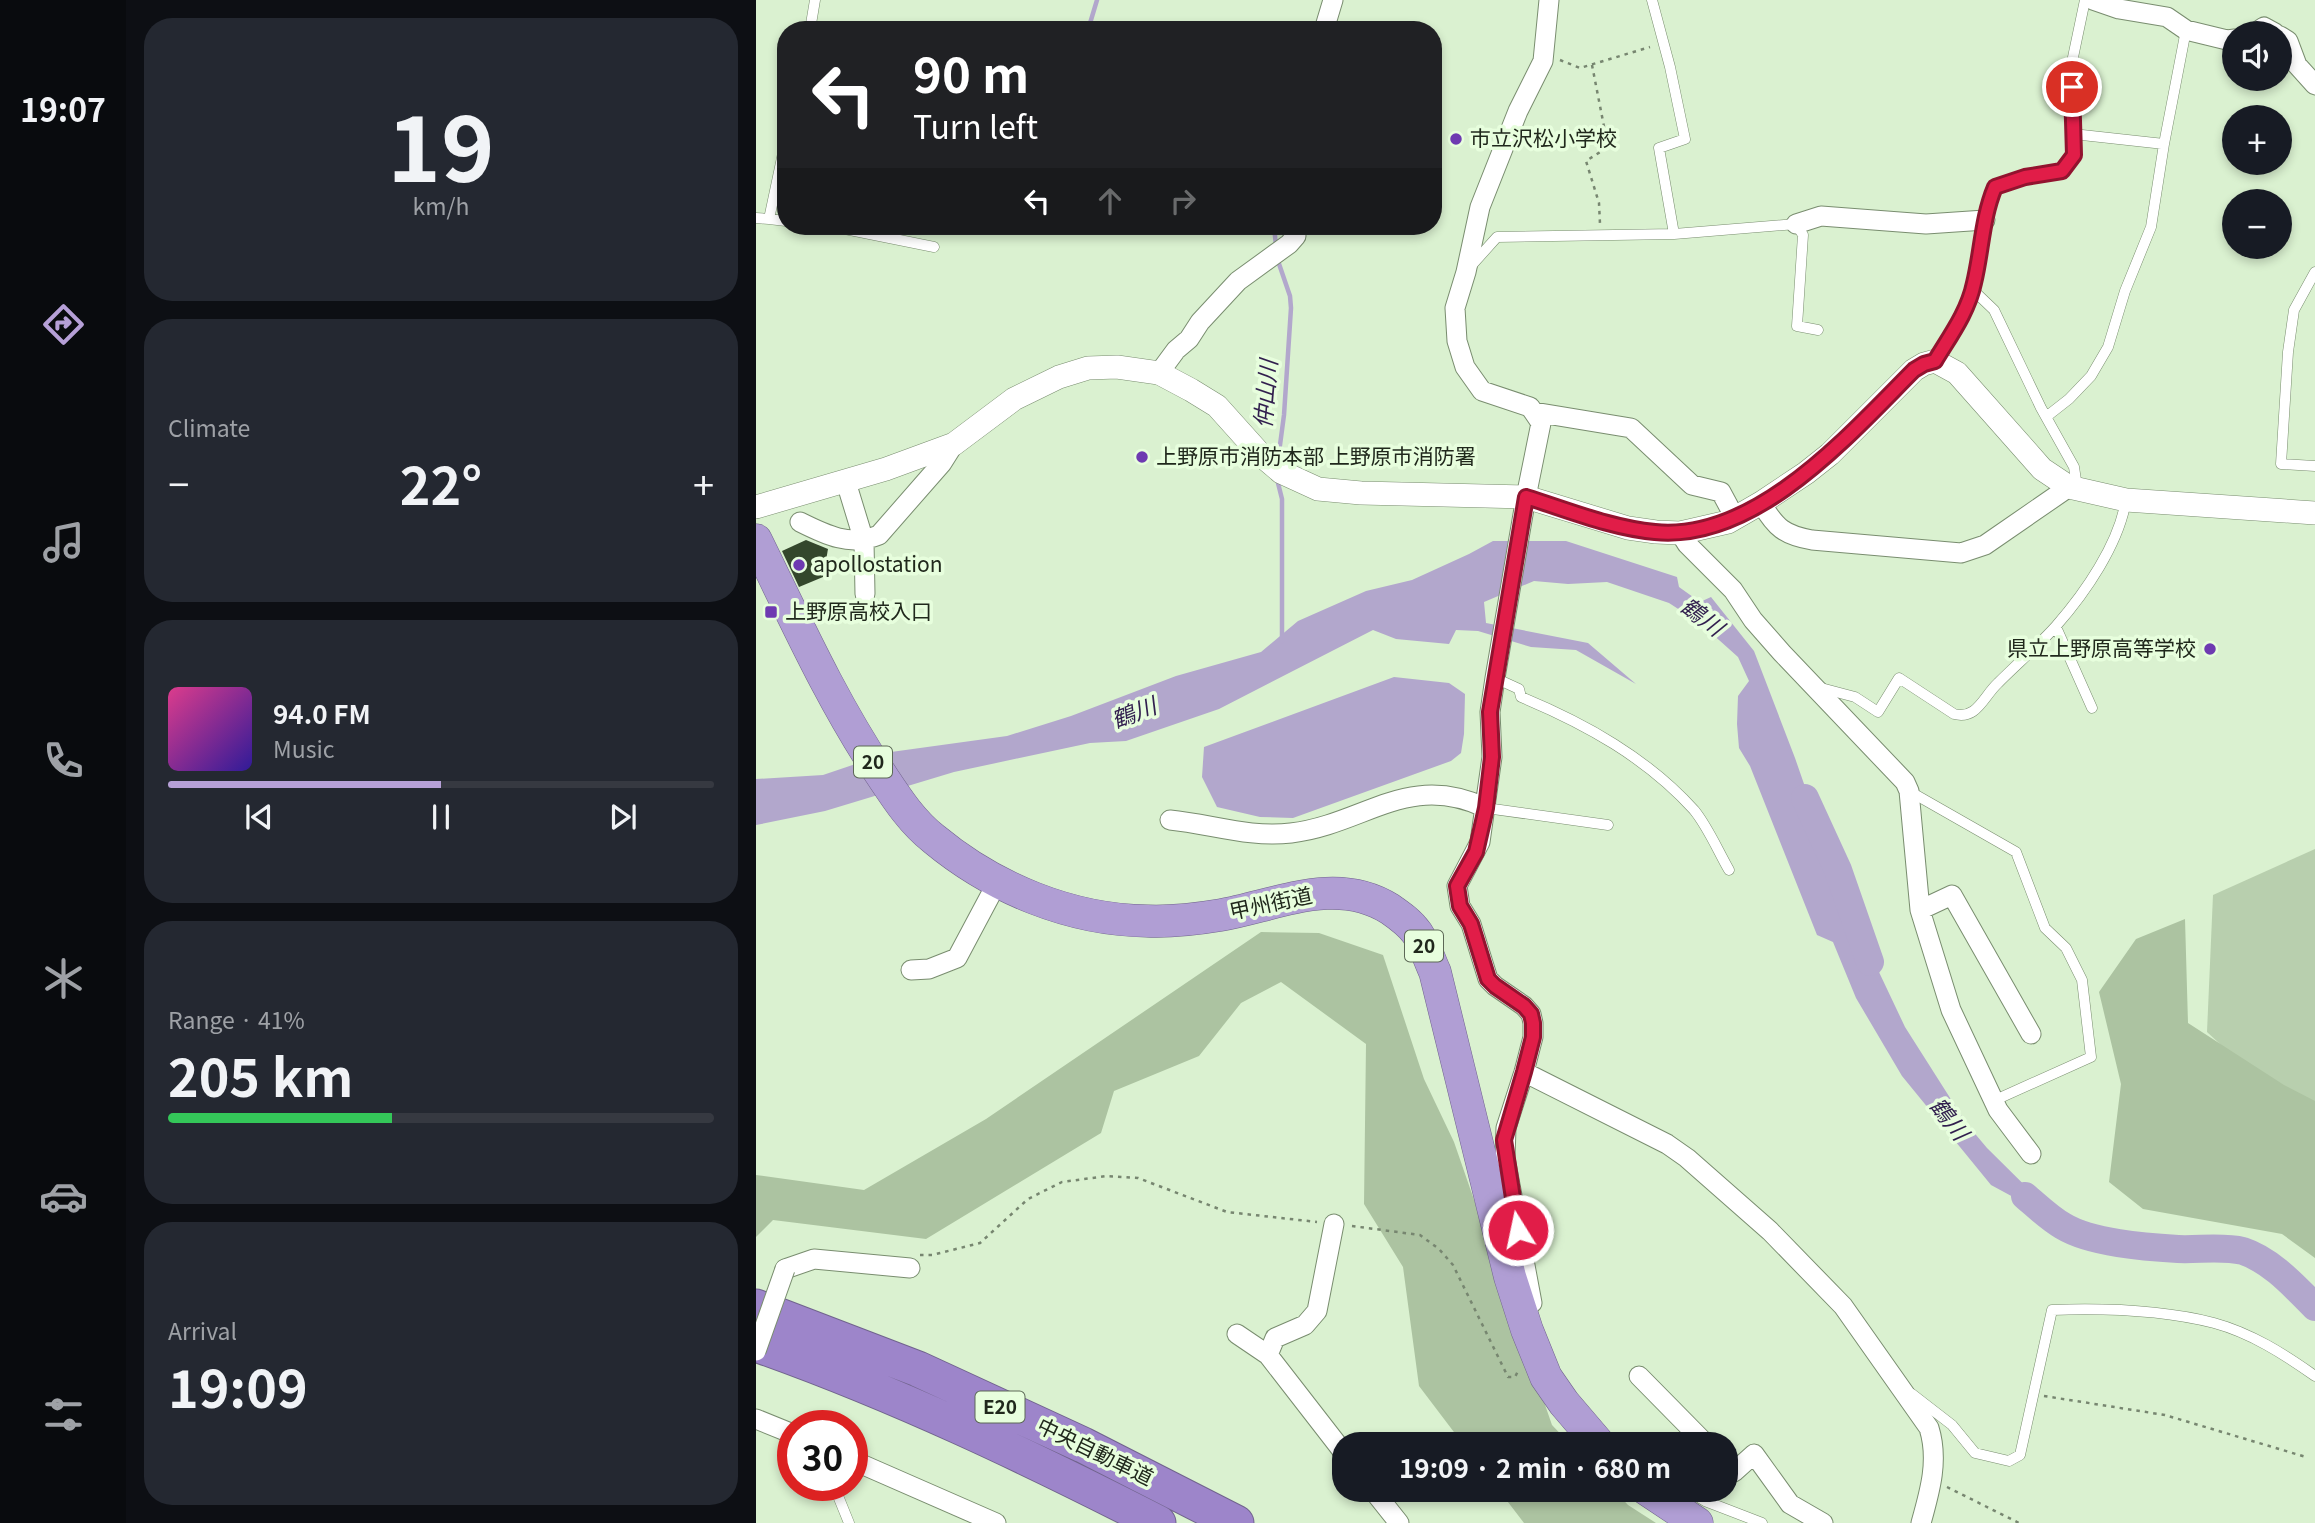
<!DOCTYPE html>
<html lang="en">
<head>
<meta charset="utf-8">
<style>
  body { margin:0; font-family:Georgia,"Noto Sans JP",serif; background:#242831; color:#f1f3f6; height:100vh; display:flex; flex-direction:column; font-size:26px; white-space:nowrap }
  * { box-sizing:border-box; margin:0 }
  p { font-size:23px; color:#9ea1a6 }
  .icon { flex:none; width:38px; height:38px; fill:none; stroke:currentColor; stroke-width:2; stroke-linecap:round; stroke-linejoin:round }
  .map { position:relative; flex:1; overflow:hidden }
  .side { display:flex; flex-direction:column; gap:18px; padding:18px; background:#0d0f14; width:630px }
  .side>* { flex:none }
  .guide { position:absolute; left:21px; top:21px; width:665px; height:214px; border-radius:28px; box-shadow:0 4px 10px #0003; background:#202124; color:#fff; overflow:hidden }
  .tools { position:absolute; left:1466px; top:21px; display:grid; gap:14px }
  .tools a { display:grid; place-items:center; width:70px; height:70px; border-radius:50%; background:#171b24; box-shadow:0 4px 10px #0003; font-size:35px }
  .speed { position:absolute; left:21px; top:1410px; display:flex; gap:14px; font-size:35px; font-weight:700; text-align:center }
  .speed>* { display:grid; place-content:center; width:91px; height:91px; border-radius:50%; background:#171b24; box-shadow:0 4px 10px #0003; line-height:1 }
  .speed .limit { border:10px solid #d22; background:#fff; color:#111 }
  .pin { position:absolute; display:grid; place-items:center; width:60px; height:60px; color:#fff; margin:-30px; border:4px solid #fff; border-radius:50%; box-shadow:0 2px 7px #0007 }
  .me { position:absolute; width:77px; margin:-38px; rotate:350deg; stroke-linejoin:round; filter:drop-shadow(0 0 5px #0008) }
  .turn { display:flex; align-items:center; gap:24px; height:147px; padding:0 21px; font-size:32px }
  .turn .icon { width:91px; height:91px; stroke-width:2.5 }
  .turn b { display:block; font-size:49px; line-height:60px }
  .lanes { display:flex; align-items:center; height:66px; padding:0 21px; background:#0003; justify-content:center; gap:35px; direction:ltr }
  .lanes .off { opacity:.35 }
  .big { font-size:52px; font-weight:700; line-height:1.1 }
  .side .widget { flex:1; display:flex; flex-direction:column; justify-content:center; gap:10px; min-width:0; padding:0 24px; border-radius:28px; background:#242831 }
  .side .dial { align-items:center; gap:0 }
  .dial b { font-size:91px; line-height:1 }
  .song { display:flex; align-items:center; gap:21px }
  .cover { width:84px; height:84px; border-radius:10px; background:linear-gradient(135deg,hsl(330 70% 55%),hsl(250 70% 35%)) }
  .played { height:7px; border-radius:4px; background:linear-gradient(90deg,#b6a0d7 50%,#363941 50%) }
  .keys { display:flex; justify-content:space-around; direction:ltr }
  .heat { display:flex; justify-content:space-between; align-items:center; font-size:38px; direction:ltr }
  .charge { height:10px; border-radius:5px; background:linear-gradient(90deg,#34c759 41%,#363941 0) }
  .trip { position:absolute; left:576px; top:1432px; width:406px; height:70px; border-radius:28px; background:#171b24; box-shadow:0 4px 10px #0003; font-weight:700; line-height:70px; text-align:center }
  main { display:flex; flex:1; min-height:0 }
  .dock { display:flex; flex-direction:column; width:126px; justify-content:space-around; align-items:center; background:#090b0e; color:#9ea1a6 }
  .dock .icon { width:49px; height:49px }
  .dock .current { color:#b6a0d7 }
  .dock b { font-size:32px; color:#f1f3f6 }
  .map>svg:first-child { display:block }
  .green { fill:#b8cfae }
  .forest { fill:#acc3a1 }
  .water { fill:#b2a7cc }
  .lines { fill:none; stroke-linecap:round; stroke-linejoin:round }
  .stream { stroke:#b2a7cc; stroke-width:4.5 }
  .river { stroke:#b2a7cc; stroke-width:28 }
  .building { fill:#34472c }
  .service-casing { stroke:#798d6f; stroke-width:11 }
  .minor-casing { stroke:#798d6f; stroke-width:21 }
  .tertiary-casing { stroke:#798d6f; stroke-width:24 }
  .trunk-casing { stroke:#71648d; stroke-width:33 }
  .motorway-casing { stroke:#71648d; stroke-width:37 }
  .path { stroke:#778670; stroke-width:2.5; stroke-dasharray:3.5 5; stroke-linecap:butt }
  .service { stroke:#fff; stroke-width:10 }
  .minor { stroke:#fff; stroke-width:19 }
  .tertiary { stroke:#fff; stroke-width:23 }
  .trunk { stroke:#b09ed4; stroke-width:32 }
  .motorway { stroke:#9d85ca; stroke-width:35 }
  .minor-bridge-casing { stroke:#798d6f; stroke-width:21; stroke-linecap:butt }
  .minor-bridge { stroke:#fff; stroke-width:19 }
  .route-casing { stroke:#92132f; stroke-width:18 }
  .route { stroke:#e11d48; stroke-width:12 }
  .poi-dot { fill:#6e3ab1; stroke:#e7fedd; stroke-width:2.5 }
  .labels { text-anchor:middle; stroke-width:7; stroke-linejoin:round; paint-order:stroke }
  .shield { fill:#e7fedd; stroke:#5c6856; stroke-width:2 }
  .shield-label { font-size:19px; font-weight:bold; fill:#20281c }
  .poi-label { font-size:21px; fill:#20281c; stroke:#e7fedd; text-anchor:start }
  .street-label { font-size:21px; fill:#20281c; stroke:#e7fedd }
  .water-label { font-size:23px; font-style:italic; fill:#311f4e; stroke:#e7fedd }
</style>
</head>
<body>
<main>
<nav class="dock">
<b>19:07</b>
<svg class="icon current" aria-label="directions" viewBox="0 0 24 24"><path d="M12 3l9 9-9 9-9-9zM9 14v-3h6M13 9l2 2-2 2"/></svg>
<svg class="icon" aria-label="music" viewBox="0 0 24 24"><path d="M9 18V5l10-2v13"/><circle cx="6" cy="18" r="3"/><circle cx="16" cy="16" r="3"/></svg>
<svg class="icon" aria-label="phone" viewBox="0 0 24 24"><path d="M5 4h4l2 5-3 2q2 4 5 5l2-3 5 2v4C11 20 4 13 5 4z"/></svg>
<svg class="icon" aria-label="climate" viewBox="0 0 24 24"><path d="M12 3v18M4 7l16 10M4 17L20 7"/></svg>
<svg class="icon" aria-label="car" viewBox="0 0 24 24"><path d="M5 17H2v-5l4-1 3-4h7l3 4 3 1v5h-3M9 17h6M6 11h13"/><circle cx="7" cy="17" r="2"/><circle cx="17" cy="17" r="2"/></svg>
<svg class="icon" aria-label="filters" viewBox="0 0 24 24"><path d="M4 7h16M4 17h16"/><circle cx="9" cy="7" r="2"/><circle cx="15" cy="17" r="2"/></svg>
</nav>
<section class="side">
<div class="widget dial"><b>19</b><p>km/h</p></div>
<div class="widget"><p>Climate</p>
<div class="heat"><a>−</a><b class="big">22°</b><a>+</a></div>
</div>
<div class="widget">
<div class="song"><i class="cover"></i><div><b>94.0 FM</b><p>Music</p></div></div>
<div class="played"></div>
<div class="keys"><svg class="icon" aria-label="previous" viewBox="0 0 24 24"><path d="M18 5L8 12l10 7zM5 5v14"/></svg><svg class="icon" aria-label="pause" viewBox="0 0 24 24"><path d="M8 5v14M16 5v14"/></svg><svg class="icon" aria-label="next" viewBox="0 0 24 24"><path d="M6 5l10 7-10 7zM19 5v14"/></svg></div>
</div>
<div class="widget"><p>Range · 41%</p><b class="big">205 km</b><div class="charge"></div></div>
<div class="widget"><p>Arrival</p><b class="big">19:09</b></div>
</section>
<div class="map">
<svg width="1559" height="1523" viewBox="0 0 1559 1523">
  <rect width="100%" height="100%" fill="#daf1d0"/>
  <path class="green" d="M1559 849V1107L1518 1094 1451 1032 1457 895Z"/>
  <path class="forest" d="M1429 919 1432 1023 1528 1085 1559 1101V1258L1526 1234 1387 1209 1353 1182 1365 1084 1343 992 1380 939Z
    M505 932 563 933 627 955 668 1079 698 1142 796 1425 814 1444H707L663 1386 647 1267 608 1204 610 1044 525 982 485 1003 443 1056 358 1091 345 1133 170 1239 17 1220 0 1237V1175L108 1190 230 1119Z
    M742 1489H857L872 1505 900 1523H768Z"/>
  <path class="water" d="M737 541H810L921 577 923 587 944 602 955 597 998 651 1039 758 1087 896 1149 1027 1210 1123 1231 1148 1309 1225 1235 1185 1146 1076 1100 998 1077 942 1061 935 994 766 983 748 981 724 982 696 993 681 982 657 944 623 913 603 851 582 812 584 778 581 728 602 730 623 832 643 880 684 820 650 775 647 722 631 700 630 693 644 640 639 617 630 463 709 370 741 334 743 198 772 69 811 0 825V779L67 775 135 752 251 736 315 716 420 676 505 652 542 621 610 591 656 580 713 554Z
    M638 677 693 683 709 694 708 734 705 753 695 761 537 818 504 817 461 807 446 777 448 747Z"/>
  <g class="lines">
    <path class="stream" d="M332 30 341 0
      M518 226 520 246
      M521 258 534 296 535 308 528 415 522 460
      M521 479 526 499V641"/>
    <path class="river" d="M1049 798 1082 870 1114 962
      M1269 1196C1281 1206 1293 1218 1307 1226 1335 1243 1389 1247 1422 1249 1443 1250 1466 1246 1487 1251 1515 1260 1539 1287 1559 1307"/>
  </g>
  <path class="building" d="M50 540 72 549 67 577 43 587 26 551Z"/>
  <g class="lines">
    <defs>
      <path id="service" d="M896 0 914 67 929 139 903 148 918 234
        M54 30 59 0
        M1317 134 1408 144
        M0 218 13 219 30 139
        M13 219 30 221
        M74 226 178 247
        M715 266 741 237 918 234 1040 224 1047 235 1041 326 1062 330
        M1559 272 1538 310 1532 352 1525 464 1559 466
        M1216 289 1238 310 1285 408 1318 467 1321 487
        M1179 361C1194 336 1212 311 1218 283 1226 251 1226 218 1239 187L1269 177 1306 171 1318 155 1316 62 1329 0
        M1290 417 1313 399 1335 376 1352 347 1369 291 1395 227 1408 144 1430 30
        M1300 627 1336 708
        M739 678 763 689 765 697C830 724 891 758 938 810 952 827 962 851 973 870
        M1065 688 1099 697 1122 712 1143 678 1198 714C1221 720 1227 697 1242 683 1261 664 1282 646 1300 626 1329 593 1363 544 1370 500
        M1153 791 1260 852 1289 928 1310 948 1326 980 1335 1057 1237 1101
        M730 808 852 825
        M1156 1394 1196 1425 1219 1453 1253 1461 1264 1455 1296 1310C1350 1308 1406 1310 1458 1323 1495 1333 1528 1354 1559 1376
        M78 1486 93 1523
        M929 1489 949 1501 1006 1523"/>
      <path id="minor" d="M1337 0 1363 9 1411 17 1430 30 1471 40 1479 39
        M568 30 577 0
        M1499 33 1508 27 1519 33
        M1524 36 1532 41 1541 65 1559 85
        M1040 224 1065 216 1170 224 1229 220
        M403 373 420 350 433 339 444 322 482 281 533 244 540 236 539 226
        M778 412 875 428 936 485 965 492 979 518
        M90 482 108 541 109 594
        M1005 503C1020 528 1028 535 1056 540L1205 553 1229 545 1313 487
        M44 522C70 535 94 547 123 535L186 463 198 444
        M924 533 931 544 977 590 997 620 1026 653 1149 782 1153 791 1164 910 1195 1010 1242 1110 1275 1154
        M414 820C455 824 494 838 535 833 609 824 652 771 730 808
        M1164 910 1196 895 1275 1034
        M155 970 173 969 201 958 242 881
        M768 1072 911 1144 931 1158 1014 1231 1087 1306 1173 1428C1183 1460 1174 1491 1165 1523
        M29 1269 58 1259 154 1268
        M776 1303 749 1158 750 1128 768 1072 777 1037V1023L775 1014 768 1006 739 986 732 979 715 924 704 906 701 886 724 842 736 757 734 712 739 678 770 497 785 423 774 407 726 391 709 367 701 341 699 308 710 272 724 207 762 111 787 61 793 0
        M481 1334 512 1355 588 1453
        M512 1355 519 1338 549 1325 561 1311 578 1224
        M883 1376 950 1444
        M0 1419 37 1434
        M96 1460 240 1523
        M970 1464 978 1472 998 1454 1034 1504 1067 1523
        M616 1489 643 1523"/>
      <path id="tertiary" d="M0 507 130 469 198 444 258 399 303 377 332 368 361 367 403 373 435 390 461 406 505 455 525 472 562 489 605 493 770 497 872 528 900 532 924 533 972 522 1005 503 1050 473 1074 454 1158 370 1168 364 1179 361 1201 373 1286 469 1313 487 1370 500 1559 513"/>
      <path id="trunk" d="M0 540C39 619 75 700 124 773 140 797 155 821 178 839 237 888 314 920 391 921 416 922 441 919 465 915 521 905 580 875 634 909 644 916 654 923 661 933 669 945 673 959 679 972L754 1277 771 1330 790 1377 808 1403 843 1444
        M890 1489 941 1523"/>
      <path id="motorway" d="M0 1307 162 1369 327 1445 480 1523
        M0 1344C139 1393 271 1456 402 1523"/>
    </defs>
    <use href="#service" class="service-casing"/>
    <use href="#minor" class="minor-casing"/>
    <use href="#tertiary" class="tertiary-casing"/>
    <use href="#trunk" class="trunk-casing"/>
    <use href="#motorway" class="motorway-casing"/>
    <path class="path" d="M804 60 824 68 894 47
      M836 65 852 147 830 161 843 203 844 224
      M596 1226 664 1235 683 1249 697 1265 752 1377H759L762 1371
      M164 1255H176L224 1243 272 1199 306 1182 351 1176 382 1178 471 1212 561 1222
      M1288 1396 1409 1415 1550 1457
      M1191 1487 1263 1523"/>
    <use href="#service" class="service"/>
    <use href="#minor" class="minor"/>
    <use href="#tertiary" class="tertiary"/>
    <use href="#trunk" class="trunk"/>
    <use href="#motorway" class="motorway"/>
    <defs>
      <path id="minor-bridge" d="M0 1351 29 1269"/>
    </defs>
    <use href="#minor-bridge" class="minor-bridge-casing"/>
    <use href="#minor-bridge" class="minor-bridge"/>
  </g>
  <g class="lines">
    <defs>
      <path id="route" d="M762 1230 748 1140 768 1072 777 1037V1023L775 1014 768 1006 739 986 732 979 715 924 704 906 701 886 720 852 730 808 736 757 734 712 770 497C812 510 855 528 899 532 1000 542 1093 435 1158 370L1168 364 1179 361C1194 336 1212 312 1218 283 1226 250 1226 218 1239 187L1269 177 1306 171 1318 155 1316 87"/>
    </defs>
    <use href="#route" class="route-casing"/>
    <use href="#route" class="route"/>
  </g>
  <g class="poi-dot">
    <circle cx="700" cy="139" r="7"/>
    <circle cx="386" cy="457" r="7"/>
    <circle cx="43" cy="565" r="7"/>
    <rect x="8" y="605" width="14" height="14" rx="3.5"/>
    <circle cx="1454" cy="649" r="7"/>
  </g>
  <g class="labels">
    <g class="shield">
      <rect x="98" y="746.5" width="38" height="31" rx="5"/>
      <rect x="649" y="930.5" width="38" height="31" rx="5"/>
      <rect x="219.5" y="1391.5" width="49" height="31" rx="5"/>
    </g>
    <g class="shield-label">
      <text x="117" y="769">20</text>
      <text x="668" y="953">20</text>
      <text x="244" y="1414">E20</text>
    </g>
    <g class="poi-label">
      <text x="714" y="146">市立沢松小学校</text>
      <text x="400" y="464">上野原市消防本部 上野原市消防署</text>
      <text x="57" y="572">apollostation</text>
      <text x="29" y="619">上野原高校入口</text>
      <text x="1440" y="656" text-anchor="end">県立上野原高等学校</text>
    </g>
    <g class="street-label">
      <text transform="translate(515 904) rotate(-12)" y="7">甲州街道</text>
      <text transform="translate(339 1452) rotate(26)" y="7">中央自動車道</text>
    </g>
    <g class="water-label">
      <text transform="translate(510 394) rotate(-85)" y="8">仲山川</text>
      <text transform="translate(946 617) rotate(37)" y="8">鶴川</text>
      <text transform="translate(378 713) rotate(-21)" y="8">鶴川</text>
      <text transform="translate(1193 1119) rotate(52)" y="8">鶴川</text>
    </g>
  </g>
</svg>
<div class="tools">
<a><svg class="icon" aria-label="sound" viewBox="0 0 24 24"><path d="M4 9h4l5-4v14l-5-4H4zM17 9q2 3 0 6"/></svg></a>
<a>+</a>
<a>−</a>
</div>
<div class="speed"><div class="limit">30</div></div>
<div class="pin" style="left:1316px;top:87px;background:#d93025"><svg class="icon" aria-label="arrive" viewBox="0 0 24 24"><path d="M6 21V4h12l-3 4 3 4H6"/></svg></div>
<svg class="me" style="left:762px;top:1230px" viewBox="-20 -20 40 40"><circle r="17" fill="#e11d48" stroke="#fff" stroke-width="3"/><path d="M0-11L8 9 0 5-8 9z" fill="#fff"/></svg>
<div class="trip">19:09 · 2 min · 680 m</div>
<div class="guide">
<div class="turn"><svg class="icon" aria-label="left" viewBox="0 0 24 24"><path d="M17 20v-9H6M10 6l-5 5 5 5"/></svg><div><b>90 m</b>Turn left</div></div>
<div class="lanes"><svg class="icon" aria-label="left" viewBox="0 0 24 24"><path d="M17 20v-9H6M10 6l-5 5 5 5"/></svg><svg class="icon off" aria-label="ahead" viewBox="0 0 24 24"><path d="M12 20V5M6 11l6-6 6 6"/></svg><svg class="icon off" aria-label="right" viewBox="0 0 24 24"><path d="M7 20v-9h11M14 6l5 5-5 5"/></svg></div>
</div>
</div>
</main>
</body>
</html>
